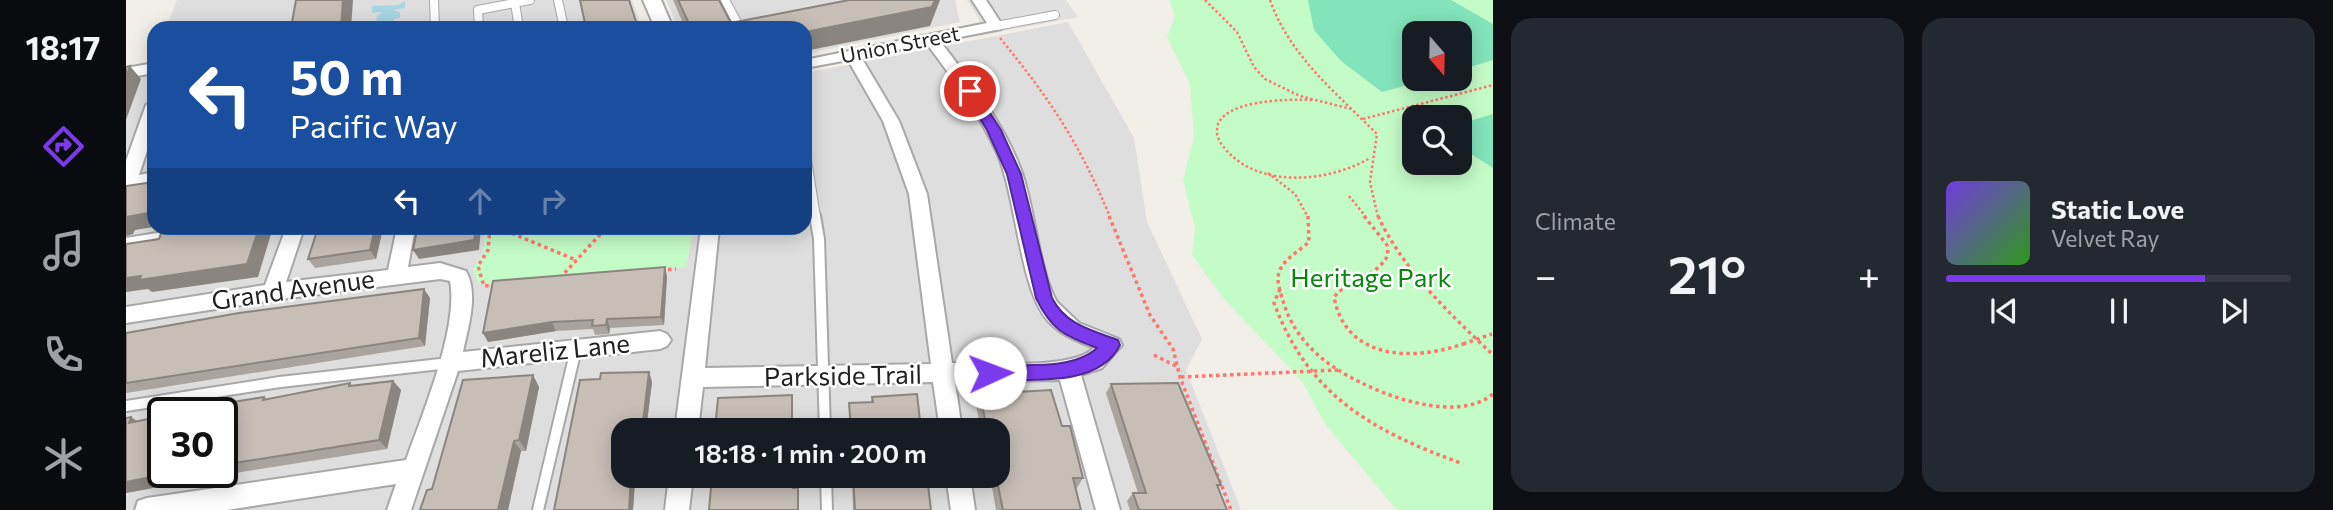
<!DOCTYPE html>
<html lang="en">
<head>
<meta charset="utf-8">
<style>
  body { margin:0; font-family:Commissioner,sans-serif; background:#242831; color:#f1f3f6; height:100vh; display:flex; flex-direction:column; font-size:26px; white-space:nowrap }
  * { box-sizing:border-box; margin:0 }
  p { font-size:23px; color:#9ea1a6 }
  .icon { flex:none; width:38px; height:38px; fill:none; stroke:currentColor; stroke-width:2; stroke-linecap:round; stroke-linejoin:round }
  .map { position:relative; flex:1; overflow:hidden }
  .panel { display:flex; flex-direction:column; gap:18px; padding:18px; background:#0d0f14; width:840px }
  .panel>* { flex:none }
  .guide { position:absolute; left:21px; top:21px; width:665px; height:214px; border-radius:21px; box-shadow:0 4px 18px #0003; background:#1a4fa0; color:#fff; overflow:hidden }
  .needle { width:46px; rotate:160deg }
  .controls { position:absolute; left:1276px; top:21px; display:grid; gap:14px }
  .controls a { display:grid; place-items:center; width:70px; height:70px; border-radius:14px; background:#171b24; box-shadow:0 4px 18px #0003; font-size:35px }
  .speed { position:absolute; left:21px; top:397px; display:flex; gap:14px; font-size:35px; font-weight:700; text-align:center }
  .speed>* { display:grid; place-content:center; width:91px; height:91px; border-radius:50%; background:#171b24; box-shadow:0 4px 18px #0003; line-height:1 }
  .speed .limit { border:4px solid #111; border-radius:10px; background:#fff; color:#111 }
  .pin { position:absolute; display:grid; place-items:center; width:60px; height:60px; color:#fff; margin:-30px; border:4px solid #fff; border-radius:50%; box-shadow:0 2px 7px #0007 }
  .me { position:absolute; width:77px; margin:-38px; rotate:88deg; stroke-linejoin:round; filter:drop-shadow(0 0 5px #0008) }
  .turn { display:flex; align-items:center; gap:24px; height:147px; padding:0 28px; font-size:32px }
  .turn .icon { width:91px; height:91px; stroke-width:2.5 }
  .turn b { display:block; font-size:49px; line-height:60px }
  .lanes { display:flex; align-items:center; height:66px; padding:0 28px; background:#0003; justify-content:center; gap:35px; direction:ltr }
  .lanes .off { opacity:.35 }
  .big { font-size:52px; font-weight:600; line-height:1.1 }
  .panel .widget { flex:1; display:flex; flex-direction:column; justify-content:center; gap:10px; min-width:0; padding:0 24px; border-radius:21px; background:#242831 }
  .song { display:flex; align-items:center; gap:21px }
  .cover { width:84px; height:84px; border-radius:10px; background:linear-gradient(135deg,hsl(260 70% 55%),hsl(110 70% 35%)) }
  .played { height:7px; border-radius:4px; background:linear-gradient(90deg,#7c3aed 75%,#363941 75%) }
  .keys { display:flex; justify-content:space-around; direction:ltr }
  .heat { display:flex; justify-content:space-between; align-items:center; font-size:38px; direction:ltr }
  .panel .tiles { flex:1; display:grid; gap:18px; grid-template-columns:repeat(2,1fr) }
  .trip { position:absolute; left:485px; top:418px; width:399px; height:70px; border-radius:21px; background:#171b24; box-shadow:0 4px 18px #0003; font-weight:600; line-height:70px; text-align:center }
  main { display:flex; flex:1; min-height:0 }
  .tab-bar { display:flex; flex-direction:column; width:126px; justify-content:space-around; align-items:center; background:#090b0e; color:#9ea1a6 }
  .tab-bar .icon { width:49px; height:49px }
  .tab-bar .selected { color:#7c3aed }
  .tab-bar b { font-size:32px; color:#f1f3f6 }
  .map>svg:first-child { display:block }
  .residential { fill:#dfdede; fill-rule:evenodd }
  .park { fill:#c4fcc7; fill-rule:evenodd }
  .pitch { fill:#83e4bb }
  .parking { fill:#e1e1e1 }
  .water { fill:#a7d6e1 }
  .lines { fill:none; stroke-linecap:round; stroke-linejoin:round }
  .service-far1-casing { stroke:#a8a8a8; stroke-width:10 }
  .service-casing { stroke:#a8a8a8; stroke-width:14 }
  .minor-casing { stroke:#a8a8a8; stroke-width:4 }
  .tertiary-casing { stroke:#a8a8a8; stroke-width:4 }
  .path-far1 { stroke:#ff766c; stroke-width:2.5; stroke-dasharray:2.5 2.5; stroke-linecap:butt }
  .path { stroke:#ff766c; stroke-width:3.5; stroke-dasharray:3.5 3.5; stroke-linecap:butt }
  .service-far1 { stroke:#fff; stroke-width:8 }
  .service { stroke:#fff; stroke-width:10 }
  .minor { fill:#fff; fill-rule:evenodd }
  .tertiary { fill:#fff; fill-rule:evenodd }
  .path-bridge { stroke:#ff766c; stroke-width:3.5; stroke-dasharray:3.5 3.5; stroke-linecap:butt }
  .wall { fill:#aba39d }
  .shaded-wall { fill:#8b857f }
  .building { fill:#c7beb6; stroke:#8b857f; stroke-width:2 }
  .route { fill:#7c3aed; stroke:#51269a; stroke-width:2 }
  .labels { text-anchor:middle; stroke-width:5; stroke-linejoin:round; paint-order:stroke }
  .far-street-label { font-size:21px; fill:#212121; stroke:#fff }
  .park-label { font-size:26px; fill:#06880d; stroke:#fff }
  .street-label { font-size:26px; fill:#212121; stroke:#fff }
</style>
</head>
<body>
<main>
<nav class="tab-bar">
<b>18:17</b>
<svg class="icon selected" aria-label="directions" viewBox="0 0 24 24"><path d="M12 3l9 9-9 9-9-9zM9 14v-3h6M13 9l2 2-2 2"/></svg>
<svg class="icon" aria-label="music" viewBox="0 0 24 24"><path d="M9 18V5l10-2v13"/><circle cx="6" cy="18" r="3"/><circle cx="16" cy="16" r="3"/></svg>
<svg class="icon" aria-label="phone" viewBox="0 0 24 24"><path d="M5 4h4l2 5-3 2q2 4 5 5l2-3 5 2v4C11 20 4 13 5 4z"/></svg>
<svg class="icon" aria-label="climate" viewBox="0 0 24 24"><path d="M12 3v18M4 7l16 10M4 17L20 7"/></svg>
</nav>
<div class="map">
<svg width="1367" height="510" viewBox="0 0 1367 510">
  <rect width="100%" height="100%" fill="#f2eee8"/>
  <path class="residential" d="M51 0H506L516 28H40Z
    M540 0H829L834 22 679 54V28H552Z
    M942 22 1008 138 1021 222 1076 339 1060 370 1115 510H0V69L26 65 28 59V228H360L357 253 347 269 353 284 560 267 567 228H679V73ZM37 413H96V472H37ZM497 430H872V476H497Z"/>
  <path class="park" d="M1043 0H1367V510H1271L1199 424 1176 381 1098 299 1066 255 1069 228 1057 180 1068 137 1064 84 1041 37 1049 16ZM1288 33H1334V79H1288ZM1288 117H1334V163H1288Z
    M360 228H567L560 267 352 284 347 269 357 253Z"/>
  <path class="pitch" d="M1182 0H1325L1367 24V60L1334 70V33H1288V79H1303L1256 92 1215 61 1188 30Z
    M1367 114V168L1334 147V124Z"/>
  <path class="parking" d="M841 0H940L952 17 862 34Z"/>
  <path class="water" d="M279 1V8L267 10 274 12V18L268 19V22L274 21V27L250 28 256 24V21L250 22 251 16 257 12 246 13V6L272 5Z"/>
  <g class="lines">
    <defs>
      <path id="service-far1" d="M308 0 309 28
        M432 0 438 28
        M599 0 614 28
        M389 3 393 28
        M870 26 929 15
        M353 28 352 10 404 0
        M679 147 690 217"/>
      <path id="service" d="M689 216 693 239 699 430
        M0 243 44 236
        M0 406 154 382 323 363
        M700 476 701 510
        M412 510 450 349"/>
      <path id="minor" d="M846 0H860L877 26 875 29 814 41C845 82 879 124 896 173 909 209 913 272 931 302L953 323 993 339 996 345 976 368 955 375 994 510H970L934 380 829 382 836 430H814L807 382 577 387 572 430H549L575 228H593L579 368 805 364 783 194 757 121 722 60 679 68V60L861 23ZM801 44C827 79 853 113 871 153 891 198 893 288 922 321 934 335 952 341 968 348 945 371 860 362 826 363L801 194 773 121 735 57Z
        M28 63V73L0 78V68Z
        M28 100V129L13 175 28 172V184L0 189V161L20 105Z
        M160 228H178L160 282 262 270 271 228H289L282 267 314 263 340 271C353 295 342 327 337 352L534 331 541 334 545 340 541 346 534 349 332 371 285 510H261L270 484 101 510H9L12 501 21 498 280 460C296 415 333 327 324 281L314 279 147 300 0 323V307L139 285Z
        M543 476H567L563 510H539Z
        M820 476H844L849 510H825Z"/>
      <path id="tertiary" d="M517 0H535L547 28H529Z"/>
    </defs>
    <use href="#service-far1" class="service-far1-casing"/>
    <use href="#service" class="service-casing"/>
    <use href="#minor" class="minor-casing"/>
    <use href="#tertiary" class="tertiary-casing"/>
    <path class="path-far1" d="M1079 0 1111 32 1128 67 1139 79 1174 96 1225 109
      M1144 0C1163 55 1211 94 1251 134L1244 182 1252 217
      M874 38C924 99 954 144 984 217
      M1186 100C1165 99 1092 99 1091 130 1090 139 1098 148 1103 153 1138 189 1205 181 1244 158
      M1237 119 1367 85
      M1142 173 1169 194 1182 217
      M1223 196 1240 217"/>
    <path class="path" d="M983 216 1024 315 1047 349 1054 377 1105 510
      M1182 216 1183 242C1173 251 1158 259 1153 272 1150 282 1155 294 1158 304 1165 326 1179 345 1198 360 1233 388 1326 428 1367 394
      M1238 216 1261 245 1262 255C1250 278 1224 278 1208 297 1220 361 1288 361 1337 344
      M1252 216C1277 270 1324 314 1367 355
      M364 228 362 250 352 266 358 286 370 285
      M373 228 450 260
      M535 270 550 269
      M434 278 480 228
      M1154 289 1148 303C1183 397 1247 431 1337 464
      M1028 355 1052 367
      M1055 377 1212 370"/>
    <use href="#service-far1" class="service-far1"/>
    <use href="#service" class="service"/>
    <use href="#minor" class="minor"/>
    <use href="#tertiary" class="tertiary"/>
    <path class="path-bridge" d="M1337 344 1366 334"/>
  </g>
  <path class="wall" d="M547 0H593L605 23 804 26 679 28H559Z
    M192 228H257L250 259 189 268 182 259Z
    M541 276 538 325 484 328 483 334 469 335 467 329 430 331 362 342Z
    M304 298 299 346 0 393V333Z
    M523 372 526 382 520 430H497V476H515L514 481H509L507 510H428L454 380 474 379 475 373Z
    M407 375 413 387 400 451H395L382 510H294L306 489Z
    M267 381 275 390 261 449 97 475 0 493V418L37 472H96V413L138 397 141 399 224 383 226 386Z
    M985 384 1095 485 1092 488 1101 510H1004L1001 501 1007 493H1012L980 393Z
    M854 394 957 478 951 488H950L955 510H870L864 476H872V430H855L850 405Z
    M746 397 795 430H723V403L745 402Z
    M726 476H801L805 510H727Z"/>
  <path class="shaded-wall" d="M217 0H227L225 28H215Z
    M809 0H814L804 26 679 51V32Z
    M4 66 15 79 0 120V77Z
    M28 212V227L9 230 7 234 0 236V217Z
    M133 228H140L145 234 132 277 26 292 22 289 0 292V278Z
    M249 228H257L250 259 244 250Z
    M350 228H355L353 250 293 259 287 250Z
    M539 267 541 276 538 325 535 317Z
    M298 289 304 298 299 346 293 338Z
    M481 319 484 328 483 334 480 325Z
    M426 322 430 331 362 342 357 333Z
    M523 372 526 382 520 430H516Z
    M407 375 413 387 400 451 393 440Z
    M267 381 275 390 261 449 253 440Z
    M5 417 18 426 3 423Z
    M388 441 395 451 382 510H372Z
    M51 472H94L97 475 0 493V482Z
    M505 476H506L509 481 507 510H503Z"/>
  <path class="building" d="M170 0H217L215 28H165Z
    M454 0H503L512 28H460Z
    M552 0H593L605 23 723 0H809L806 7 679 32V28H565Z
    M4 66 0 77V67Z
    M28 182V212L0 217V186Z
    M56 228 57 233 93 228H133L121 264 13 280 15 276 0 278V244L33 239 36 231Z
    M192 228H249L244 250 182 259Z
    M294 228H350L348 240 287 250 291 230H294Z
    M539 267 535 317 481 319 480 325 466 326 467 320 426 322 357 333 367 281Z
    M298 289 293 338 0 383V333L113 313Z
    M523 372 516 430H497V476H505L503 510H428L454 380 474 379 475 373Z
    M407 375 393 440 388 441 372 510H294L301 490 306 489 337 380Z
    M267 381 253 440 96 465V413H52L95 404 138 397 137 400 224 383 223 386Z
    M1052 383 1095 485H1091L1101 510H1013L1007 493H1020L985 384Z
    M925 390 936 426H944L957 478H947L955 510H877L870 476H872V430H861L854 394Z
    M791 394 795 430H725L723 403 747 402 746 397Z
    M666 395V430H589L592 398Z
    M37 416V472H51L0 482V418L5 417 3 423Z
    M586 476H667V488H672V510H583Z
    M727 476H801L805 510H729Z"/>
  <path class="route" d="M839 88 850 91 875 130 895 174 926 298C940 325 965 330 992 340L994 345C973 388 903 379 864 380L855 373 864 365C897 364 945 371 971 348 938 335 926 331 910 298L881 174 861 130 837 91Z"/>
  <g class="labels">
    <g class="far-street-label">
      <text transform="translate(774 45) rotate(-11)" y="7">Union Street</text>
    </g>
    <g class="park-label">
      <text x="1245" y="287">Heritage Park</text>
    </g>
    <g class="street-label">
      <text transform="translate(167 290) rotate(-8)" y="9">Grand Avenue</text>
      <text transform="translate(429 351) rotate(-6)" y="9">Mareliz Lane</text>
      <text transform="translate(717 376) rotate(-1)" y="9">Parkside Trail</text>
    </g>
  </g>
</svg>
<div class="controls">
<a><svg class="needle" viewBox="-14 -14 28 28"><path d="M0-13l5 13h-10z" fill="#e53935"/><path d="M0 13l5-13h-10z" fill="#9ea1a6"/></svg></a>
<a><svg class="icon" aria-label="search" viewBox="0 0 24 24"><circle cx="10" cy="10" r="6"/><path d="M15 15l6 6"/></svg></a>
</div>
<div class="speed"><div class="limit">30</div></div>
<div class="pin" style="left:844px;top:91px;background:#d93025"><svg class="icon" aria-label="arrive" viewBox="0 0 24 24"><path d="M6 21V4h12l-3 4 3 4H6"/></svg></div>
<svg class="me" style="left:864px;top:373px" viewBox="-20 -20 40 40"><circle r="19" fill="#fff"/><path d="M0-13L10 11 0 6-10 11z" fill="#7c3aed"/></svg>
<div class="trip">18:18 · 1 min · 200 m</div>
<div class="guide">
<div class="turn"><svg class="icon" aria-label="left" viewBox="0 0 24 24"><path d="M17 20v-9H6M10 6l-5 5 5 5"/></svg><div><b>50 m</b>Pacific Way</div></div>
<div class="lanes"><svg class="icon" aria-label="left" viewBox="0 0 24 24"><path d="M17 20v-9H6M10 6l-5 5 5 5"/></svg><svg class="icon off" aria-label="ahead" viewBox="0 0 24 24"><path d="M12 20V5M6 11l6-6 6 6"/></svg><svg class="icon off" aria-label="right" viewBox="0 0 24 24"><path d="M7 20v-9h11M14 6l5 5-5 5"/></svg></div>
</div>
</div>
<section class="panel">
<div class="tiles">
<div class="widget"><p>Climate</p>
<div class="heat"><a>−</a><b class="big">21°</b><a>+</a></div>
</div>
<div class="widget">
<div class="song"><i class="cover"></i><div><b>Static Love</b><p>Velvet Ray</p></div></div>
<div class="played"></div>
<div class="keys"><svg class="icon" aria-label="previous" viewBox="0 0 24 24"><path d="M18 5L8 12l10 7zM5 5v14"/></svg><svg class="icon" aria-label="pause" viewBox="0 0 24 24"><path d="M8 5v14M16 5v14"/></svg><svg class="icon" aria-label="next" viewBox="0 0 24 24"><path d="M6 5l10 7-10 7zM19 5v14"/></svg></div>
</div>
</div>
</section>
</main>
</body>
</html>
